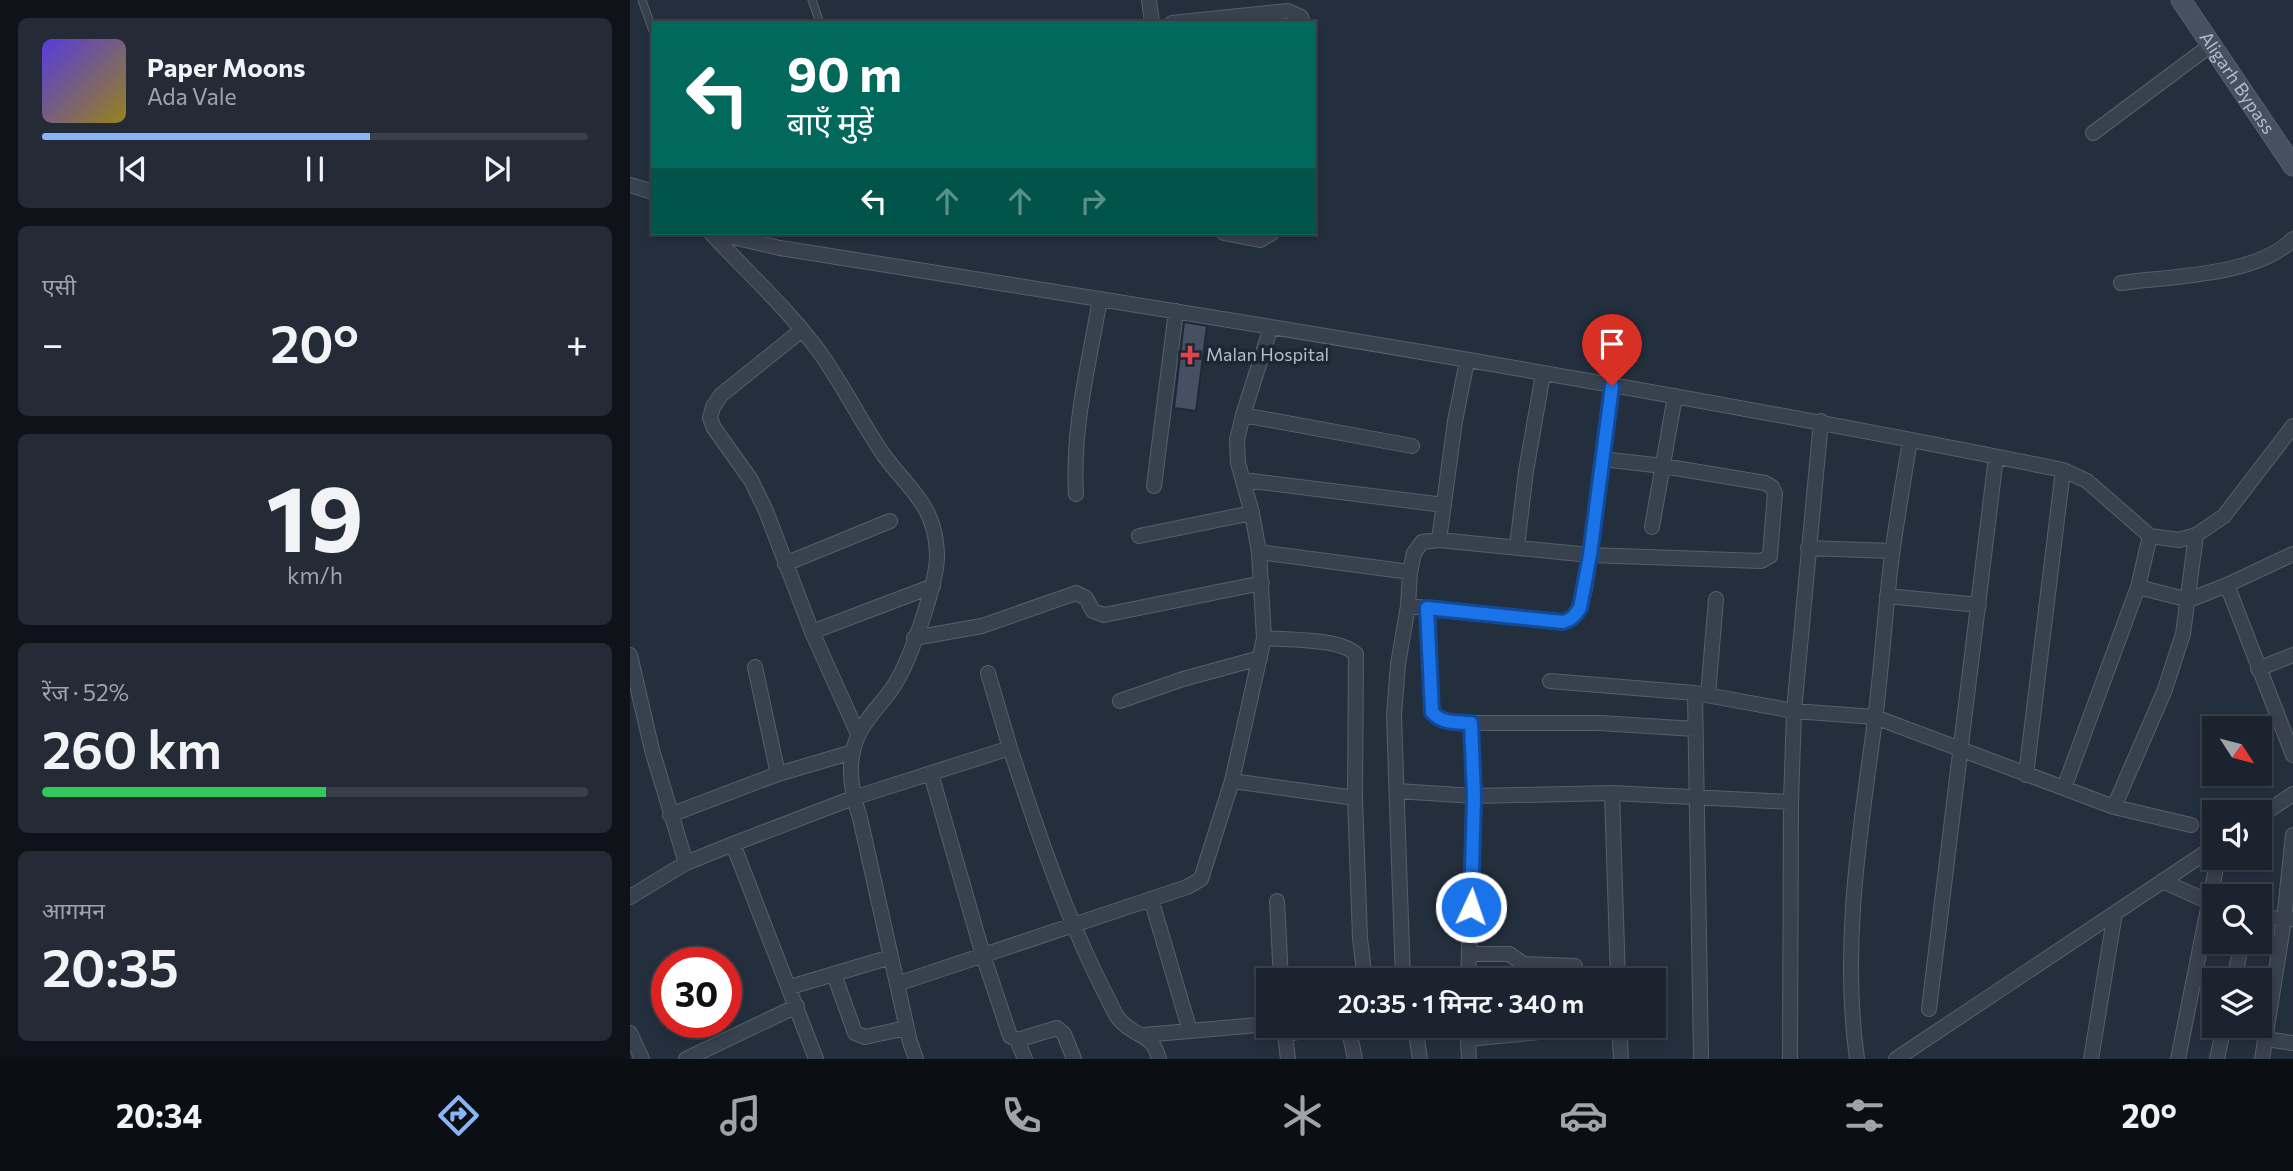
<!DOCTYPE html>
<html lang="hi">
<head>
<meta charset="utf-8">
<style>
  body { margin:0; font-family:Commissioner,"Noto Sans Devanagari",sans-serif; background:#242b36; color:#f1f3f6; height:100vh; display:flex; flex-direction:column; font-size:26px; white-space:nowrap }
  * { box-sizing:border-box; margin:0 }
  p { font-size:23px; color:#a0a4aa }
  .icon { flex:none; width:38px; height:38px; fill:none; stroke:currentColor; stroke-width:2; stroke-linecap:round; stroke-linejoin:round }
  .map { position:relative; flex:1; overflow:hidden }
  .sheet { display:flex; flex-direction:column; gap:18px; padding:18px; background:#0f1319; width:630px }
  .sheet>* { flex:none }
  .hud { position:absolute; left:21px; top:21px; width:665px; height:214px; border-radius:0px; box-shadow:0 4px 10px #0003,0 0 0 2px #39404a; background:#00695c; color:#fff; overflow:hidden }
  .needle { width:46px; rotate:126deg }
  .controls { position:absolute; left:1572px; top:716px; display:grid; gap:14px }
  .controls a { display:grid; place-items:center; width:70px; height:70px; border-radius:0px; background:#1b232e; box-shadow:0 4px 10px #0003,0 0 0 2px #39404a; font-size:35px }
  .speed { position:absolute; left:21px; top:947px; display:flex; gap:14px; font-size:35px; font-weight:700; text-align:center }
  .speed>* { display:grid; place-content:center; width:91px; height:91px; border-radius:50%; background:#1b232e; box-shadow:0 4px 10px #0003,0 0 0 2px #39404a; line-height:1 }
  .speed .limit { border:10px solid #d22; background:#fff; color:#111 }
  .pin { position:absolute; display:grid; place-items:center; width:60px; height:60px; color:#fff; margin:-72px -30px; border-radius:50% 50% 50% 0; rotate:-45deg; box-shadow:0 0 7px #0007 }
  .pin .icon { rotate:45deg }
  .me { position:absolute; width:77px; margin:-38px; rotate:3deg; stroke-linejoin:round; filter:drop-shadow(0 0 5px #0008) }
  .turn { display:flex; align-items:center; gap:24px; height:147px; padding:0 21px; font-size:32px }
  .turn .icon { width:91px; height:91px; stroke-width:2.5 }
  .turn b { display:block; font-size:49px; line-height:60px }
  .lanes { display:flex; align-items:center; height:66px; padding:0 21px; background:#0003; justify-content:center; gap:35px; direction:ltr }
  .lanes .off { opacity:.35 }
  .big { font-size:52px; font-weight:600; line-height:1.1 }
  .sheet .widget { flex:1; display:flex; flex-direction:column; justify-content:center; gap:10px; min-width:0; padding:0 24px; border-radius:10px; background:#242b36 }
  .sheet .dial { align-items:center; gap:0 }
  .dial b { font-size:91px; line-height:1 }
  .song { display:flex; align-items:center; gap:21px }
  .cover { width:84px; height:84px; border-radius:10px; background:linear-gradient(135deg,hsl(250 70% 55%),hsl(50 70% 35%)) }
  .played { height:7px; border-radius:4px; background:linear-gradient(90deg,#8ab4f8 60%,#39404a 60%) }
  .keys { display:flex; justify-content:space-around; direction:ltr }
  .heat { display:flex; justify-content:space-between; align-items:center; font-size:38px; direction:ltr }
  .charge { height:10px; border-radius:5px; background:linear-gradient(90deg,#34c759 52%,#39404a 0) }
  .trip { position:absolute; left:626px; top:968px; width:410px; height:70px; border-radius:0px; background:#1b232e; box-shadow:0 4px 10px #0003,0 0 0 2px #39404a; font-weight:600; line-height:70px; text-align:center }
  .menu { display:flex; height:112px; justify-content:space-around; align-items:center; background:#0b0e12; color:#a0a4aa }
  .menu .icon { width:49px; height:49px }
  .menu .selected { color:#8ab4f8 }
  .menu b { font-size:32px; color:#f1f3f6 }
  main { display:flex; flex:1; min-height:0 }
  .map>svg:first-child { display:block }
  .building { fill:#455162; stroke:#1f2835; stroke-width:2 }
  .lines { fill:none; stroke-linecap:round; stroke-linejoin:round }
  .service-casing { stroke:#565f6c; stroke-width:9 }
  .minor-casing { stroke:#565f6c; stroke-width:16 }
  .secondary-casing { stroke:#565f6c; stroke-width:21 }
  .service { stroke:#38414e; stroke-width:7 }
  .minor { stroke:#38414e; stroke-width:14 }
  .secondary { stroke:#465061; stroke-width:19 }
  .route-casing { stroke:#114b97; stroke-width:18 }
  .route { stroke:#1a73e8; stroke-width:12 }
  .health-dot { fill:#e0444e; stroke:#1d2633; stroke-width:2.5 }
  .labels { text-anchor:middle; stroke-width:7; stroke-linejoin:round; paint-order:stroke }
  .street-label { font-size:18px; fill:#b4bcc9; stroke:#1d2633 }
  .poi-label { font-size:18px; fill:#b4bcc9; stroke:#1d2633; text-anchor:start }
</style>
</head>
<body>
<main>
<section class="sheet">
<div class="widget">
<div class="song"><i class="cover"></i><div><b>Paper Moons</b><p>Ada Vale</p></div></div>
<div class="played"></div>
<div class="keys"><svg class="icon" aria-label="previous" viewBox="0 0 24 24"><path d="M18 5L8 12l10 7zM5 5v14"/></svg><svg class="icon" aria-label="pause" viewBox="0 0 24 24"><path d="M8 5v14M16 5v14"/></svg><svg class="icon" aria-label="next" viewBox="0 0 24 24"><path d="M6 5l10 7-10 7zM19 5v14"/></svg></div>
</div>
<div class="widget"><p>एसी</p>
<div class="heat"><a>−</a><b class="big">20°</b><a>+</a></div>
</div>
<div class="widget dial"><b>19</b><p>km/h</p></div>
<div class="widget"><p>रेंज · 52%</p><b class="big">260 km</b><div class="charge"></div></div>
<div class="widget"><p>आगमन</p><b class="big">20:35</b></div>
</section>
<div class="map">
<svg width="1663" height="1059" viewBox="0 0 1663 1059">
  <rect width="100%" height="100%" fill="#242f3e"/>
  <path class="building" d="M554 322 577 326 566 411 544 408Z"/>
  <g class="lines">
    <defs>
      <path id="service" d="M12 0 23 31
        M182 0 190 23"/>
      <path id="minor" d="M519 0 522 23
        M542 23 658 11 671 17 673 23
        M1463 133 1581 45
        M0 185 23 192
        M81 233C116 271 157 308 188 350 212 383 230 420 253 454 278 489 306 505 307 554 308 582 280 660 265 684 254 702 236 717 228 736 216 762 221 792 230 818L280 1042 286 1059
        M86 233 150 248C579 316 1008 384 1433 470L1457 481 1520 536 1549 540 1566 535 1594 516 1663 426
        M594 233 630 240 642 233
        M1491 283C1541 276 1627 276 1663 239
        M172 330 91 395 83 407 80 418 84 428 121 480 136 511 182 632 228 734
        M613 415 782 446
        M972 459 1033 466 1135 483 1142 487 1145 493 1140 556 1131 561 960 555 982 386
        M614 480 814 505
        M524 486 546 311
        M446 494C442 428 459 363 470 299
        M1022 527 1045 396
        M509 536 622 513
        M809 540 825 421 837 361
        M887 547 896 471 913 374
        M1178 548 1262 551
        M629 552 780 572
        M155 564 260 521
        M1597 585 1663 755
        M1508 587 1559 600 1597 585 1663 554
        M1257 596 1349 605
        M798 608 802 712C811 724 826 722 841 723L844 796 838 980
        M182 632 303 586
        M284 638 352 626 446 593 456 598 463 611 474 615 632 583
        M634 638C658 640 709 638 726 654L725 798 730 938 735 980
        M0 655 22 750 56 863
        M125 667 148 774 223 752
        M1628 669 1663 655
        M920 681 1065 693 1164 711 1245 717 1484 807 1561 825
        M1065 693 1071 1059
        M1078 695 1086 599
        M490 701 553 679 630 658
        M841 723H970L1065 729
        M380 748C408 833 437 920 479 1001 482 1007 485 1014 489 1019 504 1038 522 1031 529 1059
        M301 774 353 955 380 1036 387 1040 427 1028 434 1034 444 1059
        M1396 775 1433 470
        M602 781 725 798
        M1434 788 1508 587 1520 536
        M767 791 844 796 982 793 1161 802 1164 711 1191 421
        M982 793 988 980
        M1484 807 1534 692 1553 634 1566 535
        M40 815 148 774
        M1629 817 1663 794
        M103 844 186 1059
        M1532 881 1584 904
        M0 897 56 863 103 844 223 798 380 748 358 673
        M521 899 560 1031
        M647 901 651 980
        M1629 915 1654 920 1663 835
        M839 954H879L894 964 945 966
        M204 974 225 1033 235 1037 276 1028
        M773 980 764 716 768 664 778 606 780 572 784 553 792 542 809 540 960 555C956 575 957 616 933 622L778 606
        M1604 980 1612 942
        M267 984 557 887 571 879 602 781 634 638 629 552 622 513 608 463 607 440 613 415 641 327
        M160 987 261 957
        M1299 1009 1366 457
        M654 1026 658 1059
        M718 1026 725 1059
        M785 1026 790 1059
        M837 1026 839 1059
        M989 1026 991 1059
        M0 1033 12 1059
        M514 1035 639 1024
        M654 1035 697 1026
        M838 1039 972 1026
        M1636 1039 1663 1043
        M387 1040 395 1059
        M56 1059 167 1006
        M1160 1059 1161 802
        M1227 1059C1211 945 1230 832 1245 720 1252 665 1255 610 1262 555 1267 517 1274 478 1280 440
        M1266 1059 1584 847
        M1461 1059 1485 913
        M1548 1059 1588 858
        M1587 1059 1594 1026
        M1632 1059 1654 920 1663 919"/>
      <g id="secondary">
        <path id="s1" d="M1551 0 1663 166"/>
      </g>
    </defs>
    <use href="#service" class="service-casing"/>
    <use href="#minor" class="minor-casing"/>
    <use href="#secondary" class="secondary-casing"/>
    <use href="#service" class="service"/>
    <use href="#minor" class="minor"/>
    <use href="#secondary" class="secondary"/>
  </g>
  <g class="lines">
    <defs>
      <path id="route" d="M841 907 844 796 841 723C826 722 812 724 802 712L797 608 933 622C941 620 945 616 950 608L960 555 982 386"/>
    </defs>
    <use href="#route" class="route-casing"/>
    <use href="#route" class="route"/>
  </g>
  <path class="health-dot" d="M556.5 344.5h7v7h7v7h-7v7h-7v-7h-7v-7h7z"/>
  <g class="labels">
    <g class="street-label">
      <text dy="6" stroke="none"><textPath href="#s1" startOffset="100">Aligarh Bypass</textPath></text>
    </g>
    <g class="poi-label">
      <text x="576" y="361">Malan Hospital</text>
    </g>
  </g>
</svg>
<div class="controls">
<a><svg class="needle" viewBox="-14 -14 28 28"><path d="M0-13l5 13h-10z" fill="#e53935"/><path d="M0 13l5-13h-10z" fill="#a0a4aa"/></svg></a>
<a><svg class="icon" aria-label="sound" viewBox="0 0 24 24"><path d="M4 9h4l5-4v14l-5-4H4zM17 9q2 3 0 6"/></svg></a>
<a><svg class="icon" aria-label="search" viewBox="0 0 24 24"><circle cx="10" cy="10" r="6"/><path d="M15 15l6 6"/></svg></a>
<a><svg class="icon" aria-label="layers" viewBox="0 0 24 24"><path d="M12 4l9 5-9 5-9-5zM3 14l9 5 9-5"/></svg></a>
</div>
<div class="speed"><div class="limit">30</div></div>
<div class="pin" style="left:982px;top:386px;background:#d93025"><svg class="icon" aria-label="arrive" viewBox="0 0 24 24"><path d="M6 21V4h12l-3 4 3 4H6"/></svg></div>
<svg class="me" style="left:841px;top:907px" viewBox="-20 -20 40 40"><circle r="17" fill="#1a73e8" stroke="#fff" stroke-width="3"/><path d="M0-11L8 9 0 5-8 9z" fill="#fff"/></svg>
<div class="trip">20:35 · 1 मिनट · 340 m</div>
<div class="hud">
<div class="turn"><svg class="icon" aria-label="left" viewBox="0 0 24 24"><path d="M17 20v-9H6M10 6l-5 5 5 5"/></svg><div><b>90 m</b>बाएँ मुड़ें</div></div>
<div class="lanes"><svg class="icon" aria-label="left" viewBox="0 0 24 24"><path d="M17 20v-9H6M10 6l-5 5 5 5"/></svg><svg class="icon off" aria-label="ahead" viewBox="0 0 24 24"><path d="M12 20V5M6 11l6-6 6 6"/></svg><svg class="icon off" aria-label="ahead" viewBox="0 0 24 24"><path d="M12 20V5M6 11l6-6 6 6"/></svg><svg class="icon off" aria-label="right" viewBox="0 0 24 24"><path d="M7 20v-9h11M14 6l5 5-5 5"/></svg></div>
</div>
</div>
</main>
<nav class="menu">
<b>20:34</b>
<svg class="icon selected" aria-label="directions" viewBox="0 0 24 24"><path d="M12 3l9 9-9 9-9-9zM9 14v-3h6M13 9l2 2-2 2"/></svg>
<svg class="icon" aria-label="music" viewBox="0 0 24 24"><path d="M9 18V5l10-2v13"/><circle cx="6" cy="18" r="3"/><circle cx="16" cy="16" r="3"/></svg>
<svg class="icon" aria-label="phone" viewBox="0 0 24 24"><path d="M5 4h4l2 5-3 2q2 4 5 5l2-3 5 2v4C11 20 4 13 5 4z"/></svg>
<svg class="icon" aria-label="climate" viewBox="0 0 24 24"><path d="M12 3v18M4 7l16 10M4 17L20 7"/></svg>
<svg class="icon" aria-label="car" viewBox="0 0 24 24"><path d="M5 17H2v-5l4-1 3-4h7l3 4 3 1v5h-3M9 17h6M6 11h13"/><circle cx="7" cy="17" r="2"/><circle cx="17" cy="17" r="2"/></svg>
<svg class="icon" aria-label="filters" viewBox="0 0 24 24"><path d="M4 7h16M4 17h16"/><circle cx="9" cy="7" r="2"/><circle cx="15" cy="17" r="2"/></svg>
<b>20°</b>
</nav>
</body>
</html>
